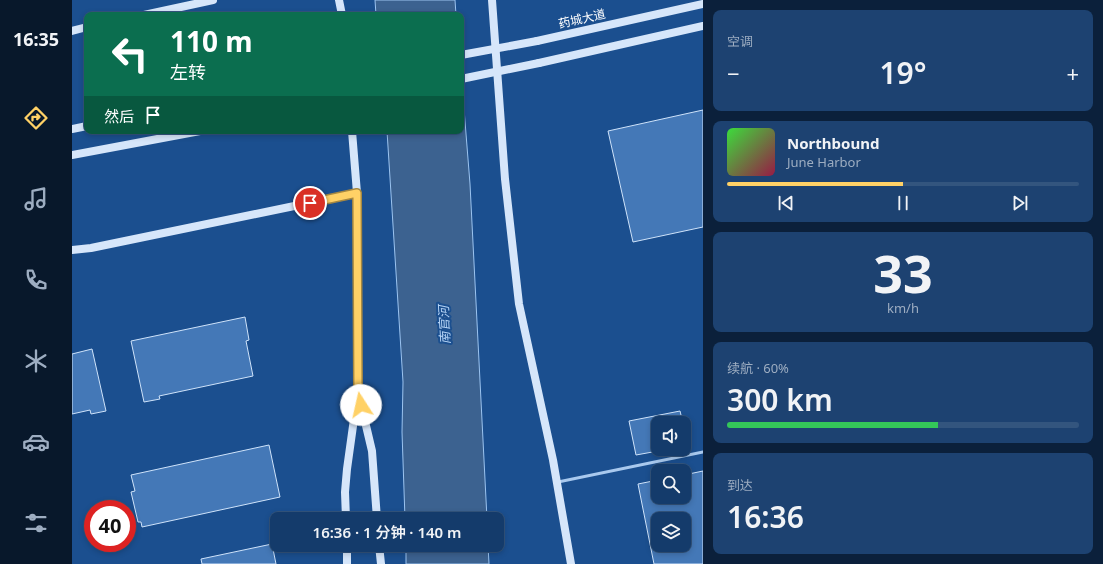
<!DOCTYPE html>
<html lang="zh">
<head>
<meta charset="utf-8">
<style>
  body { margin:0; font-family:"Noto Sans","Noto Sans SC",sans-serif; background:#1d4271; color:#f1f3f6; height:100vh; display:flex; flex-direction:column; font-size:15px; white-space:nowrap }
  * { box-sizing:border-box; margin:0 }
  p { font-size:13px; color:#9dadc1 }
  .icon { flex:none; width:22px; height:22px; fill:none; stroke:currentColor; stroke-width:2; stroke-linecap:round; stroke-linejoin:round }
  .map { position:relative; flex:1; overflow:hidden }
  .panel { display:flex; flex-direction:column; gap:10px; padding:10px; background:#0b203b; width:400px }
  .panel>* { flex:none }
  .top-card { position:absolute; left:12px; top:12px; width:380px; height:122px; border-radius:8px; box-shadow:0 2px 6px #0003,0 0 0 1px #33557e; background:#0b6e4f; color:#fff; overflow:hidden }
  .tools { position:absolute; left:579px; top:416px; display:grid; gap:8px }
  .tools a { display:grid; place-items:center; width:40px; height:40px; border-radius:8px; background:#143b6b; box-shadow:0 2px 6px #0003,0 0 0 1px #33557e; font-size:20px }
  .speed { position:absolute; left:12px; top:500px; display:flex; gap:8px; font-size:20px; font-weight:700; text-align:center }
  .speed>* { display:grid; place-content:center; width:52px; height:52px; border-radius:50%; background:#143b6b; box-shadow:0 2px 6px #0003,0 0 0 1px #33557e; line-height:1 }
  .speed .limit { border:6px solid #d22; background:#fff; color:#111 }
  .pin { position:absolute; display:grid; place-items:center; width:34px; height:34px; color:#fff; margin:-17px; border:2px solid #fff; border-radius:50%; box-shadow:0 1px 4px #0007 }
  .me { position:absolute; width:44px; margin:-22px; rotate:350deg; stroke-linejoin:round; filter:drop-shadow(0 0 3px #0008) }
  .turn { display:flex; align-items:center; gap:14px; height:84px; padding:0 20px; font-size:18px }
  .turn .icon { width:52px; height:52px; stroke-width:2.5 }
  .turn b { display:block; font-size:28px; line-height:34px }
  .then { display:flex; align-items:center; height:38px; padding:0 20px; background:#0003; gap:8px; font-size:15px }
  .big { font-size:30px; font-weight:600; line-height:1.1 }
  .panel .card { flex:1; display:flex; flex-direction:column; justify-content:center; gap:6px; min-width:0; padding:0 14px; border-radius:8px; background:#1d4271 }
  .panel .dial { align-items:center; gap:0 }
  .dial b { font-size:52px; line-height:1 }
  .song { display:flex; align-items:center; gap:12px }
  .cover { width:48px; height:48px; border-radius:6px; background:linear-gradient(135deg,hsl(120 70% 55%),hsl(340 70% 35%)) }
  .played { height:4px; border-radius:2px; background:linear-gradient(90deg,#ffd166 50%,#33557e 50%) }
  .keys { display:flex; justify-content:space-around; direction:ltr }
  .heat { display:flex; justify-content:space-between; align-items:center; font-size:22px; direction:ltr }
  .charge { height:6px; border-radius:3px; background:linear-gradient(90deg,#34c759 60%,#33557e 0) }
  .trip { position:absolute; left:198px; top:512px; width:234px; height:40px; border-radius:8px; background:#143b6b; box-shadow:0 2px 6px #0003,0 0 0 1px #33557e; font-weight:600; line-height:40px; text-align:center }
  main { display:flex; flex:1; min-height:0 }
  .tabs { display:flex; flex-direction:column; width:72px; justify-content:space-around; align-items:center; background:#08182b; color:#9dadc1 }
  .tabs .icon { width:28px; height:28px }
  .tabs .active { color:#ffd166 }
  .tabs b { font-size:18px; color:#f1f3f6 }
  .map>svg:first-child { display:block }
  .water { fill:#3c6290; stroke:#9cc4f0 }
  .building { fill:#4478b7; stroke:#cfe3fa; fill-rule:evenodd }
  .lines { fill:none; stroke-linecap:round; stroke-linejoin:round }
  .lane { stroke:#a9c9ee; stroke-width:3 }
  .secondary { stroke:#d6e6fa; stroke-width:8 }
  .secondary-bridge { stroke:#d6e6fa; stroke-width:8 }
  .route-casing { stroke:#a68842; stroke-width:10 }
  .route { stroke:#ffd166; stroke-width:7 }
  .labels { text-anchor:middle; stroke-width:4; stroke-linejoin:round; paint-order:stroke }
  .street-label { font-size:12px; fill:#fff; stroke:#1b4f8f }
  .water-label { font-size:13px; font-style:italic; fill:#b5d3f5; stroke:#1b4f8f }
</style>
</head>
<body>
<main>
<nav class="tabs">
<b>16:35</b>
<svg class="icon active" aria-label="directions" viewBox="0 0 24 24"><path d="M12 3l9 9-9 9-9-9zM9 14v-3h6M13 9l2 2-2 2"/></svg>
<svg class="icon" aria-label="music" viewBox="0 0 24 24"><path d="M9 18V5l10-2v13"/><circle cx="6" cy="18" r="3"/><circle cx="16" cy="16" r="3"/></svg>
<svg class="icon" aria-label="phone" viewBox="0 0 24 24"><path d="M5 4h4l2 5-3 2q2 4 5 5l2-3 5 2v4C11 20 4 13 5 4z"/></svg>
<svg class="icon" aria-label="climate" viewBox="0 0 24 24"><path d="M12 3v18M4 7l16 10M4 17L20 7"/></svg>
<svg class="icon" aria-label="car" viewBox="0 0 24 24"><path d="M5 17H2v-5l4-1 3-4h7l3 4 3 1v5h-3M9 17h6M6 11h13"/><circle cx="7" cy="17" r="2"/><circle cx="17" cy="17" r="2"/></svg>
<svg class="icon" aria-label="filters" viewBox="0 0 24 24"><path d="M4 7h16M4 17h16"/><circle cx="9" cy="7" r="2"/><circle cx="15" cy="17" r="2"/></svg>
</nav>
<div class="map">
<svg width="631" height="564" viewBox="0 0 631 564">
  <rect width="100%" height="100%" fill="#1b4f8f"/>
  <path class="water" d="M303 0H383L384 15H304Z
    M389 71 398 184 415 519H333L330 432 331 382 315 131H389Z
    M334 545H416L417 564H334Z"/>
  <path class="building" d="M631 110V227L561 242 536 131Z
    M173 317 177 340 174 341 181 376 87 396 88 399 72 402 59 341Z
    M20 349 34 411 19 414 18 410 0 414V354Z
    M608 411 611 423H586V451L564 455 557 421Z
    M197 445 208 497 70 527 69 522H66L59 492 63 491 59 475Z
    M631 471V564H582L566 484 586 480V497H612V475ZM586 519H612V545H586Z
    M200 544 204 564H130L129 559Z"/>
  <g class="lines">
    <path class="lane" d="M486 482 631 452"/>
    <path class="secondary" d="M267 0 270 15
      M420 0 433 179 447 304 481 460 499 564
      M72 15 141 0
      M0 31 15 27
      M465 41 631 4
      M467 63 631 26
      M0 129 15 126
      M0 155 128 131
      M0 250 19 248 285 193
      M287 396 300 451 305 519
      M274 519 273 492 275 469 286 390 285 193 280 131
      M275 545V564
      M307 545 309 564"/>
    <path class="secondary-bridge" d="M389 55 465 41
      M389 79 467 63"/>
  </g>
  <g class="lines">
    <defs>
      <path id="route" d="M238 203 285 193 286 390 289 405"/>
    </defs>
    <use href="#route" class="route-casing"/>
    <use href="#route" class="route"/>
  </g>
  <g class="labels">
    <g class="street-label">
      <text transform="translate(510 19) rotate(-13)" y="4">药城大道</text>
    </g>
    <g class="water-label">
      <text transform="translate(372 325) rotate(-93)" y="5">南官河</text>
    </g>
  </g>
</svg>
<div class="tools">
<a><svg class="icon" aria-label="sound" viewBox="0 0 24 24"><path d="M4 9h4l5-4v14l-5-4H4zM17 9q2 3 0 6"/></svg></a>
<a><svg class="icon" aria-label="search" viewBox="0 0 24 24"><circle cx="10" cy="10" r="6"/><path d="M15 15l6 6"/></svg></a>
<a><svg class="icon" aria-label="layers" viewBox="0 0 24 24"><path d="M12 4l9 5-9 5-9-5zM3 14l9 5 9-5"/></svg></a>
</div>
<div class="speed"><div class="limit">40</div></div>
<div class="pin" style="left:238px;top:203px;background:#d93025"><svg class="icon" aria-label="arrive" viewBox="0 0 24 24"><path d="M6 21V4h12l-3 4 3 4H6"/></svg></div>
<svg class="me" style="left:289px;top:405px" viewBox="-20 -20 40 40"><circle r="19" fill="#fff"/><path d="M0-13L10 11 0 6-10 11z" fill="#ffd166"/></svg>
<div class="trip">16:36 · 1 分钟 · 140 m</div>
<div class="top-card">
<div class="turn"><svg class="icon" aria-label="left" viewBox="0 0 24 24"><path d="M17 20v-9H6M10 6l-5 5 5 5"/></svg><div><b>110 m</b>左转</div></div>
<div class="then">然后<svg class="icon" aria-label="arrive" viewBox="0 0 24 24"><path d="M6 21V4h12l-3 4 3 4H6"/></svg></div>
</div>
</div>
<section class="panel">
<div class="card"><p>空调</p>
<div class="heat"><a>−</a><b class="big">19°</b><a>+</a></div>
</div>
<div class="card">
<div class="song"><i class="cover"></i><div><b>Northbound</b><p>June Harbor</p></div></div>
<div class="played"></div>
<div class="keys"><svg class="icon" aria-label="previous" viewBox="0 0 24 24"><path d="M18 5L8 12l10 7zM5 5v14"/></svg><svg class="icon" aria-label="pause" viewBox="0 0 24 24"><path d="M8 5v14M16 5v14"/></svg><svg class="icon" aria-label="next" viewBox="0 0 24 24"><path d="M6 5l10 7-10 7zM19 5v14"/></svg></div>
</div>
<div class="card dial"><b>33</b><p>km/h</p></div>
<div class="card"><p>续航 · 60%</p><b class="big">300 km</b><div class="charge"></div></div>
<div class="card"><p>到达</p><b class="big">16:36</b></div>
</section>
</main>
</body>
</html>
